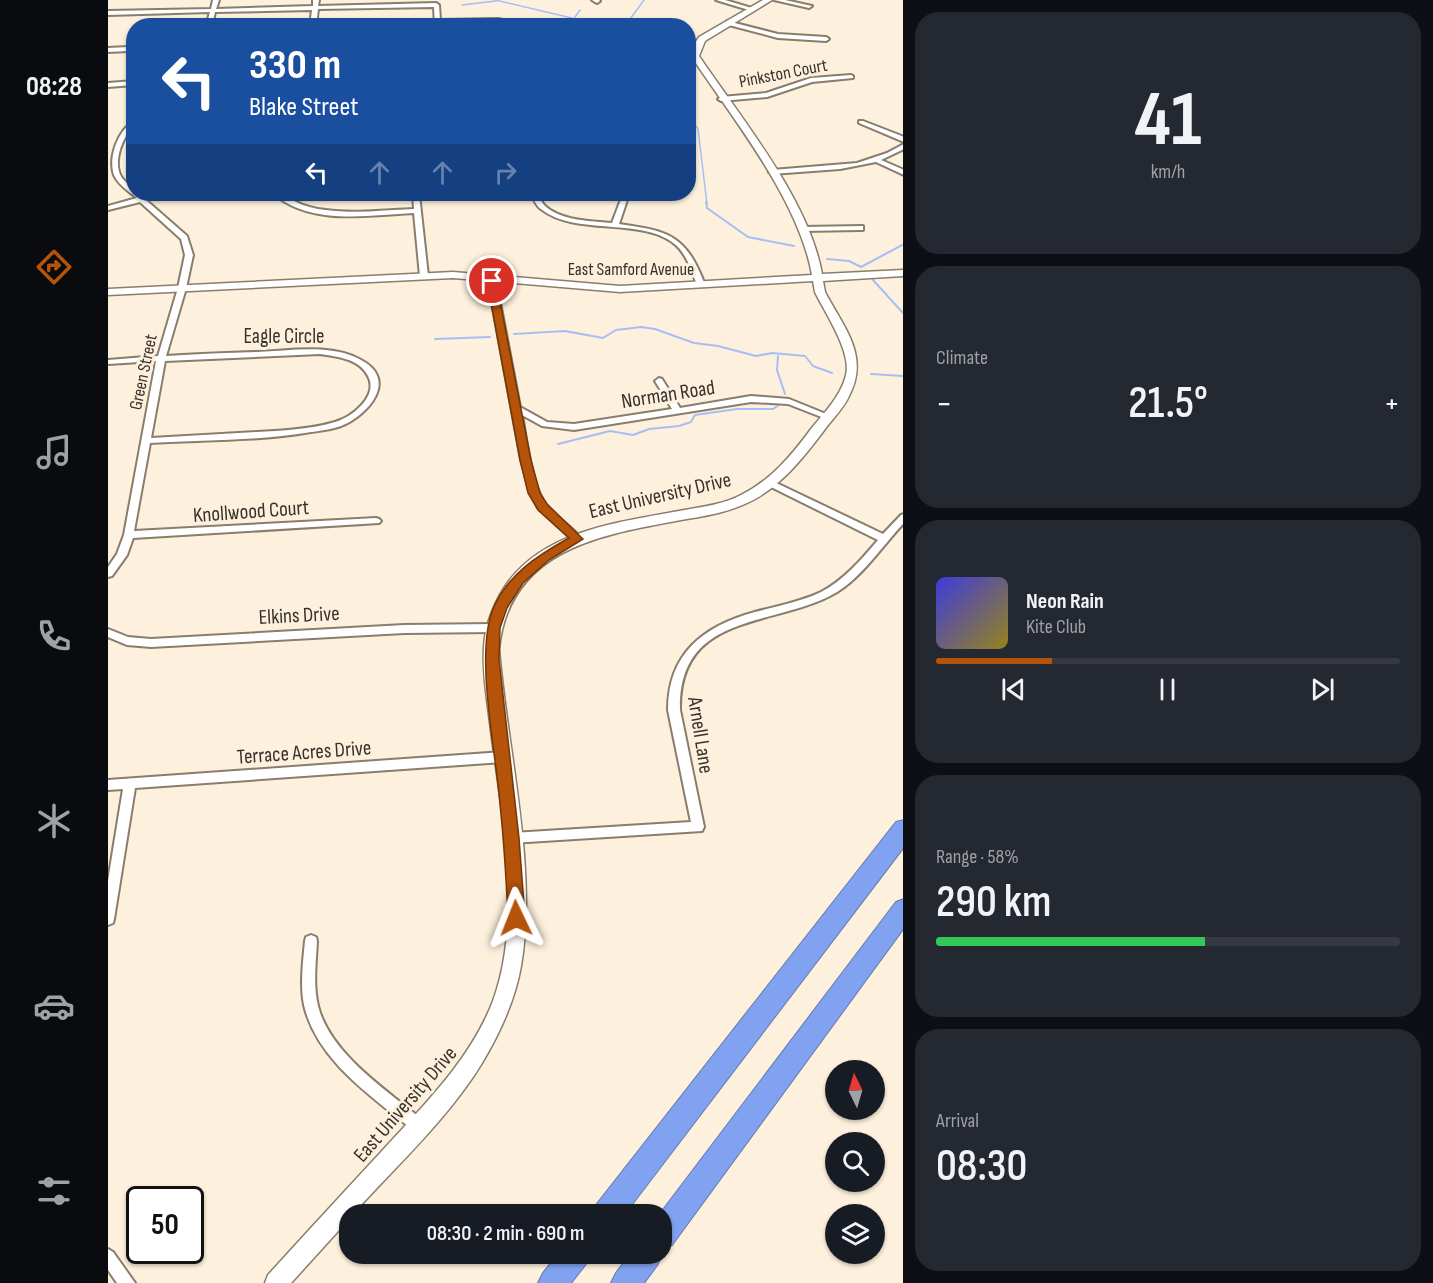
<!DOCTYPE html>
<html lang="en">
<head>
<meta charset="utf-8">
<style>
  body { margin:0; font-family:"Sofia Sans Condensed",sans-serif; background:#242831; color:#f1f3f6; height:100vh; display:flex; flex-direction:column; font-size:22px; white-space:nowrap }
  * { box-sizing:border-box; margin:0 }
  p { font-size:20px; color:#9ea1a6 }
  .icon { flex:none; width:33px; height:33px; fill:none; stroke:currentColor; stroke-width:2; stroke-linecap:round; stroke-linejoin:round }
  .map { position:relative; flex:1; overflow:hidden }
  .sheet { display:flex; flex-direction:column; gap:12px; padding:12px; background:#0d0f14; width:530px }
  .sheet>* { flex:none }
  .banner { position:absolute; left:18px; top:18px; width:570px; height:183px; border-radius:24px; box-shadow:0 2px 4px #0004; background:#1a4fa0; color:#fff; overflow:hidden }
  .needle { width:39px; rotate:355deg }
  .buttons { position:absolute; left:717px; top:1060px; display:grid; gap:12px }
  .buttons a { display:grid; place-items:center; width:60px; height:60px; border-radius:50%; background:#171b24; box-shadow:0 2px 4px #0004; font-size:30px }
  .speed { position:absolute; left:18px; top:1186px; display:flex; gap:12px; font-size:30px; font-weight:700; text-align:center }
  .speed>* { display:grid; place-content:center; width:78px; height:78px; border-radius:50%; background:#171b24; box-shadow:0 2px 4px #0004; line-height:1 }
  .speed .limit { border:3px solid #111; border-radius:9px; background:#fff; color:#111 }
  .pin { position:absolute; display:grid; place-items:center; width:51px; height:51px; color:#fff; margin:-26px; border:3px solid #fff; border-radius:50%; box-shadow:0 2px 6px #0007 }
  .me { position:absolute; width:66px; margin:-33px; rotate:358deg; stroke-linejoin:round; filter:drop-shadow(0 0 4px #0008) }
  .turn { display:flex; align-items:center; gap:21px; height:126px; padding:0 24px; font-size:27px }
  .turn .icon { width:78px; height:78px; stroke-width:2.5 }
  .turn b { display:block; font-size:42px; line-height:51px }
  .lanes { display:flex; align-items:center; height:57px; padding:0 24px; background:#0003; justify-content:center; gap:30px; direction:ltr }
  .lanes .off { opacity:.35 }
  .big { font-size:45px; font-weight:600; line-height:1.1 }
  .sheet .widget { flex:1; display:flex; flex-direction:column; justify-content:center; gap:9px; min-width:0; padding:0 21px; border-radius:24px; background:#242831 }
  .sheet .dial { align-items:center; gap:0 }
  .dial b { font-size:78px; line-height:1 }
  .song { display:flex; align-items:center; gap:18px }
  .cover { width:72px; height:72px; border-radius:9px; background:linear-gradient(135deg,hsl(240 70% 55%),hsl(50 70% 35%)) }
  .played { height:6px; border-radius:3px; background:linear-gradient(90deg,#b45309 25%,#363941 25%) }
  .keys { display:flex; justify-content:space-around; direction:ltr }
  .heat { display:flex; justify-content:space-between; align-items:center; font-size:33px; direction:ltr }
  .charge { height:9px; border-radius:4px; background:linear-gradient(90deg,#34c759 58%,#363941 0) }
  .trip { position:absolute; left:231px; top:1204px; width:333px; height:60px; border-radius:24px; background:#171b24; box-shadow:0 2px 4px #0004; font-weight:600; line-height:60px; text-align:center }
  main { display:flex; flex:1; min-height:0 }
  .tab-bar { display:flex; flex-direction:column; width:108px; justify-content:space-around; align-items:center; background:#090b0e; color:#9ea1a6 }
  .tab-bar .icon { width:42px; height:42px }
  .tab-bar .active { color:#b45309 }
  .tab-bar b { font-size:27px; color:#f1f3f6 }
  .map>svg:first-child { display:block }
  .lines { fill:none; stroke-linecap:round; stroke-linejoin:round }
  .stream-far1 { stroke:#a7bef4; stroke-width:1.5 }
  .stream { stroke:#a7bef4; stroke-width:2 }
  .street-casing { stroke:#897d6c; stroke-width:4 }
  .secondary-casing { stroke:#897d6c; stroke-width:3 }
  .highway-casing { stroke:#677aac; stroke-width:2 }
  .street { fill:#fff; fill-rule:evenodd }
  .secondary { fill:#fff; fill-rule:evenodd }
  .highway { fill:#81a1f1; fill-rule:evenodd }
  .route { fill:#b45309; stroke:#753606; stroke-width:1.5 }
  .labels { text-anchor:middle; stroke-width:6; stroke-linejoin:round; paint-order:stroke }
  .far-street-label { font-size:18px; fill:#37322b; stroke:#fdf1dd }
  .street-label { font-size:21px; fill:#37322b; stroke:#fdf1dd }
</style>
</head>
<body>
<main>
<nav class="tab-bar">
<b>08:28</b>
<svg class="icon active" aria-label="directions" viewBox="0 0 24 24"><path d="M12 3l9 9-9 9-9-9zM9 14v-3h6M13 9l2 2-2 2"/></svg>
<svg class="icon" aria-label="music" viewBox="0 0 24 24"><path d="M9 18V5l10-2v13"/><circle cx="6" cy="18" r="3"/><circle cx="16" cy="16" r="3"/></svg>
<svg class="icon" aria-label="phone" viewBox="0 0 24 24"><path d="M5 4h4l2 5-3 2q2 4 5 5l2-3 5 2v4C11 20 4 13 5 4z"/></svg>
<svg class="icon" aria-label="climate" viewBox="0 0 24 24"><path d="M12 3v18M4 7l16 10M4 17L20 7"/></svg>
<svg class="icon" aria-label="car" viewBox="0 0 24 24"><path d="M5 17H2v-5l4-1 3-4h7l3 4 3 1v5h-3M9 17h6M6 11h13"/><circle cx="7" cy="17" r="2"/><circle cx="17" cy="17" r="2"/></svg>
<svg class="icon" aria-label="filters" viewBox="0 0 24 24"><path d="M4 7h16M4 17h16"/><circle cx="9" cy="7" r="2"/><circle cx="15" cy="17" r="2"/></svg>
</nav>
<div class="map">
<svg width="796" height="1283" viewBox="0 0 796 1283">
  <rect width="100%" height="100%" fill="#fdf1dd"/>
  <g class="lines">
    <path class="stream-far1" d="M387 0 498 26
      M354 5 388 1
      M467 17 472 10
      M517 26 536 0
      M580 115 590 129 599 204"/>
    <path class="stream" d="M598 202 599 208 640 237 686 246
      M796 205V215
      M719 259 741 261 753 267 796 244
      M765 280 796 314
      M406 334 457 331 495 338 508 330 533 327 547 329 586 343 610 346 648 356 664 353 697 356 705 366 724 373
      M327 339 382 337
      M670 356 669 370 677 394
      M763 374 796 376
      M450 444 502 431 525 435 541 429 571 426 583 422 587 415 629 409H665L671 405"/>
    <defs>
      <path id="street" d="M105 0H111L108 9 205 6V0H211L210 6 328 3 331 5 332 20 390 19 425 26H409L390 23 332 24 333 26H327L326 7 210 9 208 26H202L204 10 107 12 104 26H98L102 12 0 15V11L103 9Z
        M484 0H491L492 1 489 3Z
        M608 0H617L647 9 644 11Z
        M666 0H677L704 6 701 8Z
        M619 21 670 34 718 37 721 39 718 41 670 38 617 24Z
        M0 48 20 47 23 49 20 51 0 52Z
        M743 75 745 76V78L704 82 659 97 613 101 610 99 613 97 658 93 703 78Z
        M26 81V85L0 87V83Z
        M26 121V126C14 137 4 163 14 178 17 182 22 185 26 188V194H31L79 236 85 255 78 288 58 356C88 354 119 353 149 352 182 351 223 343 253 360 291 380 260 415 233 426 222 430 209 431 197 433 146 441 94 440 42 443L26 531 268 518 271 519 273 521 271 523 25 538 19 555 4 576 0 577V567L9 554 16 535 48 361 0 364V360L50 356 70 288 77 255 73 239 32 202 0 210V206L29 198C22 192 10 185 6 175 0 158 10 130 26 121ZM212 354C229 357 251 358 260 376 271 396 244 417 227 422 204 429 172 431 149 432 114 434 78 436 43 438L57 361Z
        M751 121H755L796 137V142L751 123Z
        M796 144V149L773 160 796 170V175L768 162 732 169 664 174 661 172 664 170 749 163 779 153Z
        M166 194C174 193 179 198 186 201 196 206 207 209 218 210 247 214 277 210 306 209L305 194H311L320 276 316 278 312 276 306 213C261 215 203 226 166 194Z
        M423 194H429C431 197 434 203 437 206 454 221 483 221 504 223L515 194H521L511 224C561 231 578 235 597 285L590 287C584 273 580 257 569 246 537 216 468 237 433 209 428 206 426 199 423 194Z
        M755 226V230H752L695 231 691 229 695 227Z
        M380 274 387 276 412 407 439 422 466 424 564 409 547 381 551 378 554 379 572 408 643 396 681 399 723 416 722 418H716L680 404 643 402 466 430 434 426 414 415C418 437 424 489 439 506 449 518 464 527 474 539L469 542 466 541 431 509 422 493 413 460 379 276Z
        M662 480 775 534 793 515 796 514V523C774 546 756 575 729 592 669 628 570 610 572 710L596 827 594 831 404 843 400 842 398 838 400 834 404 833 583 822 560 710C560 654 595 626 647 612 669 606 692 602 713 592 736 580 753 560 770 540L659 485 657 483 659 481Z
        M386 624 391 628 386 632 296 633 43 647 19 645 0 637V629L20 637 43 639 296 625Z
        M395 752 399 754 401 757 399 760 395 762 27 788 6 919 5 923 0 925V881L15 789 0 790V780Z
        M203 935 208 937 209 941C208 962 205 985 210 1006 222 1054 280 1091 316 1121L318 1126 316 1131 311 1133 306 1131C265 1097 209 1061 196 1005 192 985 195 962 197 941L198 937Z
        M0 1249 5 1252 27 1283H9L0 1270Z"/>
      <path id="secondary" d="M655 0H664L597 41 591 56C633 118 701 200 714 274L796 270V276L715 281 717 292C736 328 762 356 741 396 736 408 725 418 717 429 696 457 672 488 639 503 618 513 596 516 573 520 492 535 401 549 391 649 399 748 430 870 413 966 407 1000 392 1033 374 1063 340 1119 288 1166 244 1215H242V1218L183 1283H157L160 1275C198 1233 236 1192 274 1151 315 1106 363 1059 385 1001 415 919 394 815 383 731 380 704 374 674 376 647 377 624 387 600 401 581 440 530 512 522 571 511 592 507 614 505 633 495 662 481 684 455 703 429 716 413 733 396 738 375 744 352 717 313 707 292L705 281 512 292 345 278 0 295V289L345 272 512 286 704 275C691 200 625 119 583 56L585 46 591 37Z"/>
      <path id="highway" d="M796 820V847L516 1215H484L488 1205 788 822Z
        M796 899V928L564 1245 554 1249V1215H551L788 902Z
        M554 1252V1254L550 1264 536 1283H503L508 1273 522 1254H554Z
        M450 1254H482L478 1264 463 1283H430L435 1273Z"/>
    </defs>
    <use href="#street" class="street-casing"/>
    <use href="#secondary" class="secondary-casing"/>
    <use href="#highway" class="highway-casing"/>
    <use href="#street" class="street"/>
    <use href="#secondary" class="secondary"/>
    <use href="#highway" class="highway"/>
  </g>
  <path class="route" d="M384 278 388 281 423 460 432 493 439 504 475 539 441 560 415 583 399 608 392 628 391 659 411 838 417 918 414 923 408 925 402 923 400 918C398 873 395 829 390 785 385 738 368 651 385 609 399 575 430 555 461 538L430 510 420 493 412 460 379 281Z"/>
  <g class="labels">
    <g class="far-street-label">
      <text transform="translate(675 73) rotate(-11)" y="6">Pinkston Court</text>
      <text x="523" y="275">East Samford Avenue</text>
      <text transform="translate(35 372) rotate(-78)" y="6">Green Street</text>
    </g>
    <g class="street-label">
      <text x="176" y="343">Eagle Circle</text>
      <text transform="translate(560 394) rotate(-9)" y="7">Norman Road</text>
      <text transform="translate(552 495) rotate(-13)" y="7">East University Drive</text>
      <text transform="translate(143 511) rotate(-4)" y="7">Knollwood Court</text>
      <text transform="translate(191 615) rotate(-3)" y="7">Elkins Drive</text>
      <text transform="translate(593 735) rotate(81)" y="7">Arnell Lane</text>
      <text transform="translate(196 752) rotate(-4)" y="7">Terrace Acres Drive</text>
      <text transform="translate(297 1104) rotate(-49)" y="7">East University Drive</text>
    </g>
  </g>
</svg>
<div class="buttons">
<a><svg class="needle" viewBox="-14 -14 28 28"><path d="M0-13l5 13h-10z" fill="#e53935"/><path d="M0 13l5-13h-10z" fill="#9ea1a6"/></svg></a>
<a><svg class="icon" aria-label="search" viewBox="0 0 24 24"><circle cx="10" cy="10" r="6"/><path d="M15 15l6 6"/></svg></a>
<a><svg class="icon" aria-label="layers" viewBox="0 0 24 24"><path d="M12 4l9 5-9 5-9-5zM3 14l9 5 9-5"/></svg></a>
</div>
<div class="speed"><div class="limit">50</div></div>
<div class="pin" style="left:384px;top:281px;background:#d93025"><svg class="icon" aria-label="arrive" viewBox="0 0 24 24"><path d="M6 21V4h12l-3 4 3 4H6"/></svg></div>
<svg class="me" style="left:408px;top:918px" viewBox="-20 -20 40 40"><path d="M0-17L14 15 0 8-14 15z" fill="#b45309" stroke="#fff" stroke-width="4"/></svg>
<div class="trip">08:30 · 2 min · 690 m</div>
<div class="banner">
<div class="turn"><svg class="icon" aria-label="left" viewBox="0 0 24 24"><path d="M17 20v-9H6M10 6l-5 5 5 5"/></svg><div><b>330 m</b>Blake Street</div></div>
<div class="lanes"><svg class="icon" aria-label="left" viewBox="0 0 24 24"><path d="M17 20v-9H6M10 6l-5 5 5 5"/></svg><svg class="icon off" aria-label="ahead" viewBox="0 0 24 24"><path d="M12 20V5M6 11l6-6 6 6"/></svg><svg class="icon off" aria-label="ahead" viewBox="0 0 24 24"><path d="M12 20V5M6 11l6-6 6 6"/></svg><svg class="icon off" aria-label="right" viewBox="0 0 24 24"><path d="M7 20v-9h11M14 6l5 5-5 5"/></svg></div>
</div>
</div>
<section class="sheet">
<div class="widget dial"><b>41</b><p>km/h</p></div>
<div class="widget"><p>Climate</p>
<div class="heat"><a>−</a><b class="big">21.5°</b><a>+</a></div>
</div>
<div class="widget">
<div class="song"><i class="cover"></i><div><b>Neon Rain</b><p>Kite Club</p></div></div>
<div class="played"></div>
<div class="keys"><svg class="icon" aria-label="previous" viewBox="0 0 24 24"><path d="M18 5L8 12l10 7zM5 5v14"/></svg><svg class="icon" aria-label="pause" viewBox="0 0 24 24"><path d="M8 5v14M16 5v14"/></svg><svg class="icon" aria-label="next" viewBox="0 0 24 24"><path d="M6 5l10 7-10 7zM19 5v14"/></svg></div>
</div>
<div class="widget"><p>Range · 58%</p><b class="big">290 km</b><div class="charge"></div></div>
<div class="widget"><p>Arrival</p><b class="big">08:30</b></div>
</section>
</main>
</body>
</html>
